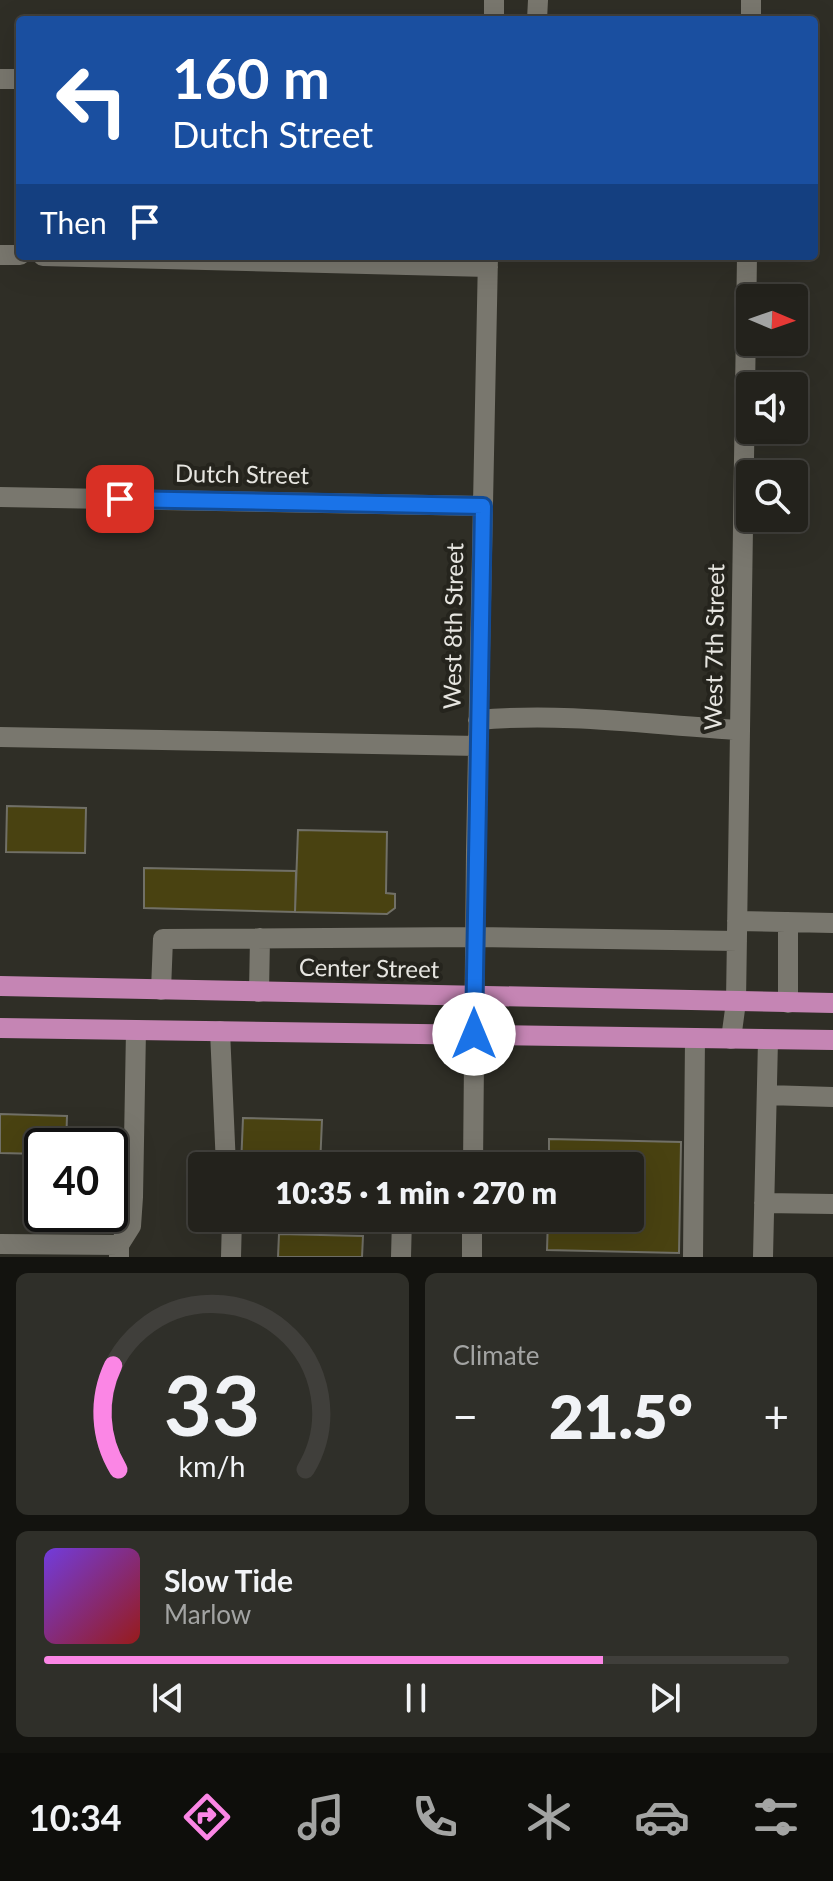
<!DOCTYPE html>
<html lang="en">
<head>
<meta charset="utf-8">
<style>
  body { margin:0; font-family:Lato,sans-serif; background:#2f2f29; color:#f1f3f6; height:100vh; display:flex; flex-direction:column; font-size:30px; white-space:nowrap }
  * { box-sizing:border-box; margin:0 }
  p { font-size:26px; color:#a3a4a3 }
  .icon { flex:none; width:44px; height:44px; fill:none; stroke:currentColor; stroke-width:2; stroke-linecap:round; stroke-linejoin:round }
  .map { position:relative; height:1257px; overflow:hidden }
  .details { display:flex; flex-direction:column; gap:16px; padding:16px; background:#13130f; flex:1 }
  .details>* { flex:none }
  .top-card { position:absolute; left:16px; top:16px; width:802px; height:244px; border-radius:8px; box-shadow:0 8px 32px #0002,0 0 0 2px #403f3b; background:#1a4fa0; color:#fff; overflow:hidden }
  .needle { width:52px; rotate:92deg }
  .tools { position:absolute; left:736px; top:284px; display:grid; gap:16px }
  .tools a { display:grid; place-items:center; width:72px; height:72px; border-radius:8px; background:#23221c; box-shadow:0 8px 32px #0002,0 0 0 2px #403f3b; font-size:40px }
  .speed { position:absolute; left:24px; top:1128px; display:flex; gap:16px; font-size:40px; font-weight:700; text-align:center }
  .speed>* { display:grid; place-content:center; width:104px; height:104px; border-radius:50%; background:#23221c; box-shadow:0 8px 32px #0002,0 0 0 2px #403f3b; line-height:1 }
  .speed .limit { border:4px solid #111; border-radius:12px; background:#fff; color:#111 }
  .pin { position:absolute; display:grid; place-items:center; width:68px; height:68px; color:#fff; margin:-34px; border-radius:16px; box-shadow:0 4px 12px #0006 }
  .me { position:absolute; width:88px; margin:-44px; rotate:0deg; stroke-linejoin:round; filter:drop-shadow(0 0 6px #0008) }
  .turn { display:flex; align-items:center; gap:28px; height:168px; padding:0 24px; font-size:36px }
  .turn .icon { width:104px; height:104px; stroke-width:2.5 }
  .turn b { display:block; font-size:56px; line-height:68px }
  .then { display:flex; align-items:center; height:76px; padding:0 24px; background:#0003; gap:16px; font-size:30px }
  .big { font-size:60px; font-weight:800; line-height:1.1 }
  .details .tile { flex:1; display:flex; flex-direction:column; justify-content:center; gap:12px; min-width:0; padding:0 28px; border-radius:12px; background:#2f2f29 }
  .details .dial { align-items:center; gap:0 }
  .dial svg { height:208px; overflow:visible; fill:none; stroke:#403f3b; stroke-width:7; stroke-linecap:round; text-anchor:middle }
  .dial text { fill:#f1f3f6; stroke:none }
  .song { display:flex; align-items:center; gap:24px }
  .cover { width:96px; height:96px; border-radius:12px; background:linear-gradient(135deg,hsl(260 70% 55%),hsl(0 70% 35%)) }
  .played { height:8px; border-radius:4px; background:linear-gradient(90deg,#fb86e5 75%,#403f3b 75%) }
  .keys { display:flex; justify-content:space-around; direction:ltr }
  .heat { display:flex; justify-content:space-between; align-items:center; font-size:44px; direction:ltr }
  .details .tiles { flex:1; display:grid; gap:16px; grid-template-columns:1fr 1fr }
  .tile:last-child { grid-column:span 2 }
  .trip { position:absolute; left:188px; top:1152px; width:456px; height:80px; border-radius:8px; background:#23221c; box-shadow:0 8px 32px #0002,0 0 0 2px #403f3b; font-weight:800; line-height:80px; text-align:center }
  .menu { display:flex; height:128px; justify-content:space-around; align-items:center; background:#0e0e0b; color:#a3a4a3 }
  .menu .icon { width:56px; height:56px }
  .menu .selected { color:#fb86e5 }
  .menu b { font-size:36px; color:#f1f3f6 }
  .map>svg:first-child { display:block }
  .building { fill:#494211; stroke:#717067; stroke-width:2 }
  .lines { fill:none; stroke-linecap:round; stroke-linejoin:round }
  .minor { stroke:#79776e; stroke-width:20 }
  .major { stroke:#c585b4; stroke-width:20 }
  .route-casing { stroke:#114b97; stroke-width:20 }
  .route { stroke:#1a73e8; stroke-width:14 }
  .labels { text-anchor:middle; stroke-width:8; stroke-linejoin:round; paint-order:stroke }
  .street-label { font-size:24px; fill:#e6e5e0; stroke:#25241d }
</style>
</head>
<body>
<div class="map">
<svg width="833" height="1257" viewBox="0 0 833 1257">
  <rect width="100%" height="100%" fill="#2f2e26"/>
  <path class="building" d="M7 806 86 808 85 853 6 852Z
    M298 830 387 832 386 893 395 894V908L387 914 295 912Z
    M144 868 296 871 295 912 144 908Z
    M0 1114 67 1116 66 1146H42V1154L0 1153Z
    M243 1118 322 1120 320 1166H241Z
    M549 1139 681 1142 679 1253 547 1250 548 1218H630V1166H549Z
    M279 1234 363 1236 362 1257H278Z"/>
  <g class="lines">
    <path class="minor" d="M494 20V0
      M537 20 538 0
      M751 20V0
      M0 79H20
      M0 255H20
      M43 256 488 267
      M0 497 483 506
      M478 720C565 712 653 725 740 730
      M0 737 478 746
      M737 921 833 923
      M161 990 163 939 475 937 737 941
      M259 992 260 938
      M788 1003V922
      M220 1031 226 1166
      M731 1039 736 1002 747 256
      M767 1095 833 1097
      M473 1166 476 851 488 256
      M764 1203 833 1204
      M0 1244 119 1245
      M119 1257V1245L131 1226 133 1197 136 1030
      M231 1257 232 1218
      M401 1257 402 1218
      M472 1257V1218
      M693 1257 695 1038
      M763 1257 768 1040"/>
    <path class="major" d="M0 986 833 1003
      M0 1028 833 1040"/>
  </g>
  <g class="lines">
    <defs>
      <path id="route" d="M120 499 483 506 474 1034"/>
    </defs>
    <use href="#route" class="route-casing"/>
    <use href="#route" class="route"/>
  </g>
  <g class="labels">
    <g class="street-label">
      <text transform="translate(242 475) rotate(1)" y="8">Dutch Street</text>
      <text transform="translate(454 626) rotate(-89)" y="8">West 8th Street</text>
      <text transform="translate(715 647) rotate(-89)" y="8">West 7th Street</text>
      <text transform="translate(369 969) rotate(1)" y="8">Center Street</text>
    </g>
  </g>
</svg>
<div class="tools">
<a><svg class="needle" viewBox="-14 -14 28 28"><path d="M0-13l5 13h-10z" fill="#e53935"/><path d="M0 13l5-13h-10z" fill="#a3a4a3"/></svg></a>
<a><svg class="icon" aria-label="sound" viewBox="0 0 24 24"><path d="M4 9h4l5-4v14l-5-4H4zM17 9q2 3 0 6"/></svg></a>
<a><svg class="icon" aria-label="search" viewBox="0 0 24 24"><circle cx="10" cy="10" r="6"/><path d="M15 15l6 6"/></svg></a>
</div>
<div class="speed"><div class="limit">40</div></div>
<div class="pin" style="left:120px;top:499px;background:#d93025"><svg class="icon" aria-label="arrive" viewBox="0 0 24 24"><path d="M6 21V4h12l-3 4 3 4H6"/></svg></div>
<svg class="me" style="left:474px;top:1034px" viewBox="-20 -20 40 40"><circle r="19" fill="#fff"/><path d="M0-13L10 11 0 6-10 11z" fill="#1a73e8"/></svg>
<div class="trip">10:35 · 1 min · 270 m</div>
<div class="top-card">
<div class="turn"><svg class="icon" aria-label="left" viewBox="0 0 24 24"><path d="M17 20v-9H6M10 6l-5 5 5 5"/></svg><div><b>160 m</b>Dutch Street</div></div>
<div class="then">Then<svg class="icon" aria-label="arrive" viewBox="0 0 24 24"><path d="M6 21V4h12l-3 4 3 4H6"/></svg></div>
</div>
</div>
<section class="details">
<div class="tiles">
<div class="tile dial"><svg viewBox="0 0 100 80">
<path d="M14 69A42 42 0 1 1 86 69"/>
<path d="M14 69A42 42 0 0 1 12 29" stroke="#fb86e5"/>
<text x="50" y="56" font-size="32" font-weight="700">33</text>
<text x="50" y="72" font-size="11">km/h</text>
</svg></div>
<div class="tile"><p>Climate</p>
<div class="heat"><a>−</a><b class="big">21.5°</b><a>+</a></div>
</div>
<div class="tile">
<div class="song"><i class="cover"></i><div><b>Slow Tide</b><p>Marlow</p></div></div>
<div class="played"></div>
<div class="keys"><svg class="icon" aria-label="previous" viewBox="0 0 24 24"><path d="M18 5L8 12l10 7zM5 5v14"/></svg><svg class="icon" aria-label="pause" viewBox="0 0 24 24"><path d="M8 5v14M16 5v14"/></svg><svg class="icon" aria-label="next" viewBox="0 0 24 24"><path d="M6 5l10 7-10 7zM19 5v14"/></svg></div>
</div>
</div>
</section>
<nav class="menu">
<b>10:34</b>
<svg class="icon selected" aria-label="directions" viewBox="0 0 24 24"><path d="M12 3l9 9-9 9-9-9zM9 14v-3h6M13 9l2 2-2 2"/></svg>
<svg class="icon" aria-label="music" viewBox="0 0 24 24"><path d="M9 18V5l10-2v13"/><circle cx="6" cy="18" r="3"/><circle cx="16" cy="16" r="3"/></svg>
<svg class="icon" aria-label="phone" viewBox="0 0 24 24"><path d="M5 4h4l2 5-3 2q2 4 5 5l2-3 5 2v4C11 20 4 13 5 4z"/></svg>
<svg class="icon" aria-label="climate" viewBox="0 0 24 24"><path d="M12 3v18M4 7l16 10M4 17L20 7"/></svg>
<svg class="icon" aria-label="car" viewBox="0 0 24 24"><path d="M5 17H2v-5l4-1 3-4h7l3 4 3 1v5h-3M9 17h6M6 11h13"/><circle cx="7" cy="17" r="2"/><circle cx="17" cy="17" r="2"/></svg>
<svg class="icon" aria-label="filters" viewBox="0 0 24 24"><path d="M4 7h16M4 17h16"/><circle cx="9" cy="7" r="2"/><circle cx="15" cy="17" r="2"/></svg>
</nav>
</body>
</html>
